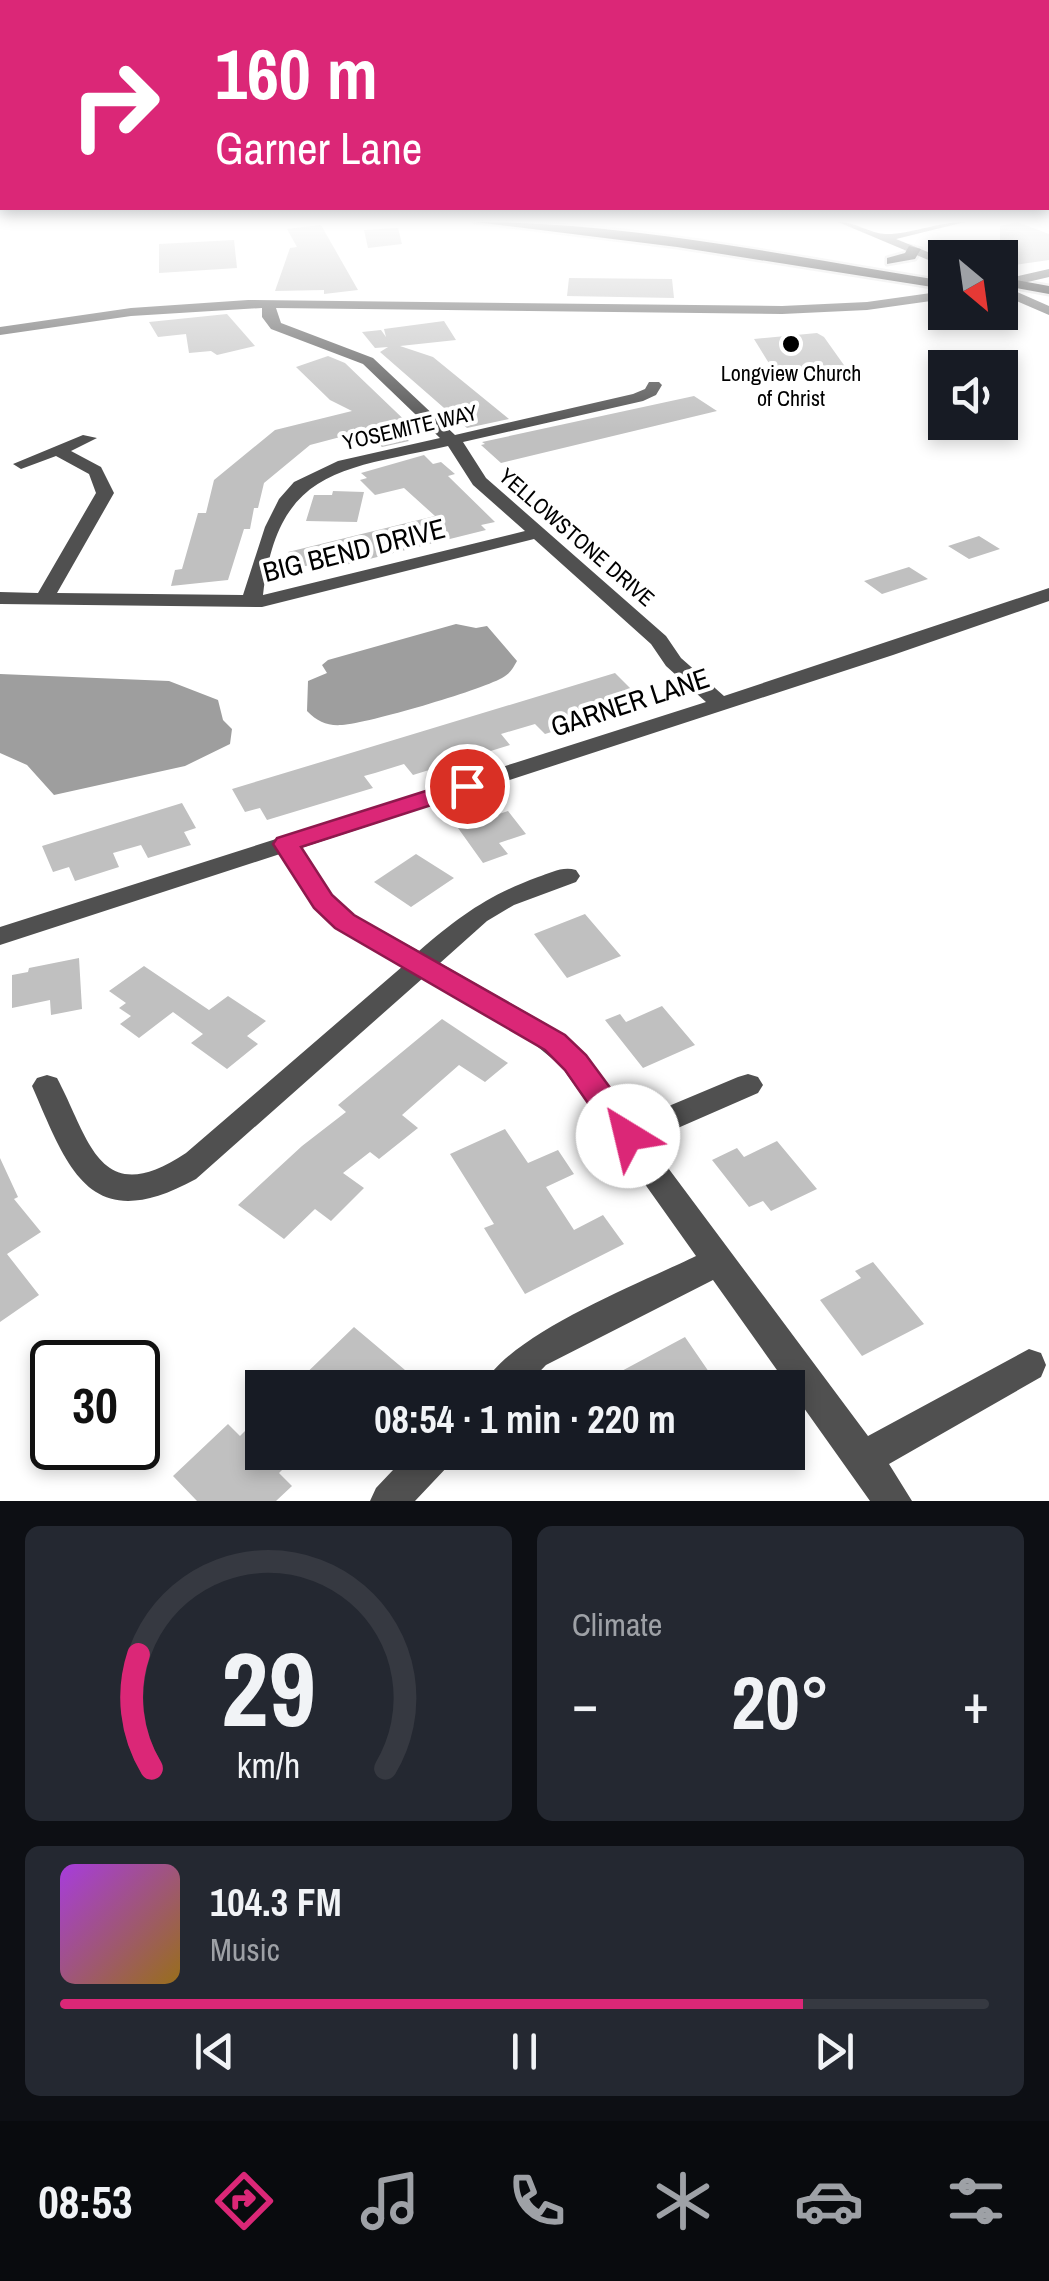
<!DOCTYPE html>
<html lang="en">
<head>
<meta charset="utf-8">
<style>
  body { margin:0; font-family:"Archivo Narrow",sans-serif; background:#242831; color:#f1f3f6; height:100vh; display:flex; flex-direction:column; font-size:38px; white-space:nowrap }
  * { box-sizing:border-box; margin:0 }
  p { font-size:32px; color:#9ea1a6 }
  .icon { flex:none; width:55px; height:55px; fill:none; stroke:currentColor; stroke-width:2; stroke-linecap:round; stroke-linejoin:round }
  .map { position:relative; height:1501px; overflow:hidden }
  .drawer { display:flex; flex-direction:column; gap:25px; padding:25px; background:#0d0f14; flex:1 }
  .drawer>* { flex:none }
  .banner { position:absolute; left:0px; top:0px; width:1050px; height:210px; box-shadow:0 5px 15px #0003; background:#db2777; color:#fff; overflow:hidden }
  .needle { width:65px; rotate:151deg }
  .buttons { position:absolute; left:928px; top:240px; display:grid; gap:20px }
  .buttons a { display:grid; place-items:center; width:90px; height:90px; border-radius:0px; background:#171b24; box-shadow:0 5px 15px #0003; font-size:50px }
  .speed { position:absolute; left:30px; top:1340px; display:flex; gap:20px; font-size:50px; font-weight:700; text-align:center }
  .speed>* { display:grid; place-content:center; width:130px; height:130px; border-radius:50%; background:#171b24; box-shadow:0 5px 15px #0003; line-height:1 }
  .speed .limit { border:5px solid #111; border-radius:15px; background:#fff; color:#111 }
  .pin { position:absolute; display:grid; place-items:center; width:85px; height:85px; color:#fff; margin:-42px; border:5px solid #fff; border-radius:50%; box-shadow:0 2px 10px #0007 }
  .me { position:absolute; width:110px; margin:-55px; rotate:324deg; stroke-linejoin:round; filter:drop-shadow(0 0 8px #0008) }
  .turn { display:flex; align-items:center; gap:35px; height:210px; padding:0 50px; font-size:45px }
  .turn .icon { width:130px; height:130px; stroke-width:2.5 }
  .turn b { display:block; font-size:70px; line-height:85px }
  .big { font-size:75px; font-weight:700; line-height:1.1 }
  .drawer .tile { flex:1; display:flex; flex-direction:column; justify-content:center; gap:15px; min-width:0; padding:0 35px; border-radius:15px; background:#242831 }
  .drawer .dial { align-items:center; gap:0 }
  .dial svg { height:260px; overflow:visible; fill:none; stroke:#363941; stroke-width:7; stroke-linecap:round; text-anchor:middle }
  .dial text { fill:#f1f3f6; stroke:none }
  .song { display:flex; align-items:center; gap:30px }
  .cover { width:120px; height:120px; border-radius:15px; background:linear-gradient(135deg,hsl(280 70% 55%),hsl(40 70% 35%)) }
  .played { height:10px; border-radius:5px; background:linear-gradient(90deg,#db2777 80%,#363941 80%) }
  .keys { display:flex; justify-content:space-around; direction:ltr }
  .heat { display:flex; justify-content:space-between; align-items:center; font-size:55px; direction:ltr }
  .drawer .tiles { flex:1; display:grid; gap:25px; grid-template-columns:1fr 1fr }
  .tile:last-child { grid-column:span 2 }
  .trip { position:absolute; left:245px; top:1370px; width:560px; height:100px; border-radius:0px; background:#171b24; box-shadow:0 5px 15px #0003; font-weight:700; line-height:100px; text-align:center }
  .tab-bar { display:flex; height:160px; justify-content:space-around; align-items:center; background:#090b0e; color:#9ea1a6 }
  .tab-bar .icon { width:70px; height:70px }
  .tab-bar .active { color:#db2777 }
  .tab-bar b { font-size:45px; color:#f1f3f6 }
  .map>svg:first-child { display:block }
  .water { fill:#9e9e9e }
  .building { fill:#c0c0c0 }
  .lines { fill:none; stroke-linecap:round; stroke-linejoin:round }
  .major-casing { stroke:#dbdbdb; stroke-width:5 }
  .minor { fill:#505050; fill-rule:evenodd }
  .major { fill:#000; fill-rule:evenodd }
  .route { fill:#db2777; stroke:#8e194d; stroke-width:2.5 }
  .poi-dot { fill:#000; stroke:#fff; stroke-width:4 }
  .labels { text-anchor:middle; stroke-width:8; stroke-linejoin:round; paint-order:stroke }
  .far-poi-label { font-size:22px; fill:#000; stroke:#fff }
  .far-street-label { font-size:22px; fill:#000; stroke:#fff }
  .street-label { font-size:28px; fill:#000; stroke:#fff }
</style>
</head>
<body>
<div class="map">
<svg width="1049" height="1501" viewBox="0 0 1049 1501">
  <rect width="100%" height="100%" fill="#fff"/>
  <path class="water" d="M456 624 476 628 487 626 517 661C513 668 510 674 502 678 478 691 369 723 342 725 327 726 318 722 307 711L308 681 327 673 322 665 328 660Z
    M0 674 169 681 218 700 223 720 232 729 230 744 185 766 54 795 27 765 0 753Z"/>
  <path class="building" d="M1017 222 1049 234V260L1000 267V226Z
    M321 225 358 290 324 294V290L275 291 290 248 297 247 287 229Z
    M398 228 402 244 368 248 364 230Z
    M234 240 237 268 159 273V244Z
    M569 278 672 279 674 298 567 296Z
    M227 314 255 346 217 355 211 351 189 353 186 334 158 337 149 322Z
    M444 321 456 340 400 346 433 357 509 419 467 428 380 352 388 347 375 348 362 332 381 330 386 337 384 329Z
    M817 333 824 337 851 375 778 378 754 339Z
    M328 356 345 363 418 433 404 436 409 441 382 447 363 431 310 445 264 483 258 508H254L250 529H244L228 580 171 586 175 570 182 569 198 513H206L214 480 275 430 352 411 330 400 296 367Z
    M694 396 717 411 501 463 481 445 485 444 482 442Z
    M424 455 433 464 441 462 455 474 448 476 495 522 481 525 486 530 317 572 310 565 301 567 288 552 435 516 404 488 375 495 360 480 367 478 361 473Z
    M333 491 364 492 357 522 306 521 314 495H332Z
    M979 536 1000 549 969 559 948 546Z
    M909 567 928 579 882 594 864 581Z
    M615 673 635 693 625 696 635 706 545 734 535 724 501 734 510 745 413 775 404 764 375 773 364 776 373 788 267 820 260 808 245 812 232 789Z
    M182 803 196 828 184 832 191 845 148 858 141 845 113 853 119 867 75 881 69 867 53 872 42 846Z
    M492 810 496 815 508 811 526 834 499 843 508 854 483 863 458 828 471 824 467 818Z
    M416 854 454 878 411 907 374 882Z
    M585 914 621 956 567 978 534 934Z
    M79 958 82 1009 51 1015 50 1000 12 1008V975L28 972 29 968Z
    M144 966 209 1010 228 996 266 1021 247 1036 258 1044 227 1069 191 1043 203 1034 173 1012 139 1038 120 1024 131 1016 119 1008 126 1003 109 991Z
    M662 1006 695 1045 643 1068 605 1020 620 1014 626 1022Z
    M442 1019 508 1063 485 1082 459 1065 402 1115 418 1128 379 1159 370 1152 343 1173 364 1188 331 1221 315 1209 284 1239 238 1205 302 1146 346 1112 338 1105Z
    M505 1129 528 1163 558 1150 574 1174 546 1187 574 1230 603 1215 624 1244 525 1294 484 1228 494 1224 450 1154Z
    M777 1141 817 1189 771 1211 763 1201 749 1207 712 1160 737 1148 744 1157Z
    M0 1158 18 1197 14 1199 41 1232 7 1254 39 1295 0 1322Z
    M873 1262 924 1324 862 1356 820 1300 861 1278 855 1271Z
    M354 1327 405 1370 388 1388H291Z
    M685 1337 720 1388H590Z
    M262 1414V1452H300L279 1473 292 1486 276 1501H197L173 1476 228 1424 240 1436Z"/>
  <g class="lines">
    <defs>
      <path id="major" d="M475 222C632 222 790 257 945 281V289L677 247Z
        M909 246 921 249 915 259 887 264V258L905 253Z
        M1000 277 1049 286V294L1000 285Z"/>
    </defs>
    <use href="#major" class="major-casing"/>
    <path class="minor" d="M838 222C856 222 869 233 885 234 907 235 938 222 965 222L896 239 945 259V267Z
      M1049 269V277L1006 287 1049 306V315L1000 294V280Z
      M945 291V299L867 310 782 314 276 308 281 323 373 358 455 435 633 394 645 389 649 382H659L662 385 656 395 643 401 463 442 486 478 666 636 681 658 724 696 1049 588V601L893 655 301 848 332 895 349 912 419 951C460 916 487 896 538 877 551 873 562 866 576 870L580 876 576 882 514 905 487 921 440 963 547 1024 581 1050 633 1121 738 1077 748 1074 758 1077 763 1085 758 1093 648 1141 868 1436 1029 1349 1041 1353 1046 1365 1041 1377 889 1464 912 1501H870L713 1280 546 1365 524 1388H482C504 1336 643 1282 696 1256L561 1066 527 1038 423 978 196 1179C90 1237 69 1171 32 1086L37 1078 47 1075 57 1078C90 1140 99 1211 186 1153L403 966 331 924 314 907 280 854 0 945V927L706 702 666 666 651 644 534 539 262 607 0 604V592L38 593 96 493 89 474 56 456 21 469 13 464 83 435 97 438 71 451 101 467 114 493 57 593 243 595 265 527 279 499 294 482 338 461 440 438 363 364 271 329 262 317V308L131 316 0 335V327L131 308 248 300 782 306 867 302ZM448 446 473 485 525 531 263 595C278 467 343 470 448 446Z
      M410 1452H454L449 1465 415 1501H370L376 1488Z"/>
    <use href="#major" class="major"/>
  </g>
  <linearGradient id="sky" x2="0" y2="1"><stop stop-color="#8aabca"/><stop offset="0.51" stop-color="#fff"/><stop offset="1" stop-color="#fff" stop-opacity="0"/></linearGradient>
  <rect width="1049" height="432" fill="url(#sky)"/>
  <path class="route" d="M467 778 478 786 475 791 301 847 332 895 354 915 565 1035 586 1055 639 1127 643 1136 639 1145 628 1148 617 1145 565 1070 545 1050 335 928 314 908 273 844 277 838Z"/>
  <circle class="poi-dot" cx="791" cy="344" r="10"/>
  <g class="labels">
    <g class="far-poi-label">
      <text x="791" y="381">Longview Church<tspan x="791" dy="25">of Christ</tspan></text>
    </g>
    <g class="far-street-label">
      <text transform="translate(410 427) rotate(-13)" y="8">YOSEMITE WAY</text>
      <text transform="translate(577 537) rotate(41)" y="8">YELLOWSTONE DRIVE</text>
    </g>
    <g class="street-label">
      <text transform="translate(354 550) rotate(-14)" y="10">BIG BEND DRIVE</text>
      <text transform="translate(630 702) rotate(-18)" y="10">GARNER LANE</text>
    </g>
  </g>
</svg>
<div class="buttons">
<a><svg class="needle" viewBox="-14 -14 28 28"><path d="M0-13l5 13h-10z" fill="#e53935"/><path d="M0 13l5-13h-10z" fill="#9ea1a6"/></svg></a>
<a><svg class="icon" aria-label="sound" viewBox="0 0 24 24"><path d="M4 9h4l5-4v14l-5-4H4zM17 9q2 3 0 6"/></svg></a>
</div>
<div class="speed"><div class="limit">30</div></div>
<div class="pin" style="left:467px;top:786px;background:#d93025"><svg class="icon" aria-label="arrive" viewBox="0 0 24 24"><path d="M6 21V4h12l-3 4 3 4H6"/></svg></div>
<svg class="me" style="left:628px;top:1136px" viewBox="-20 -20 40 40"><circle r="19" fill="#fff"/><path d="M0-13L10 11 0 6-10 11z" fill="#db2777"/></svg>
<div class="trip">08:54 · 1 min · 220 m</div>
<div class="banner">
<div class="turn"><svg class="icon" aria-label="right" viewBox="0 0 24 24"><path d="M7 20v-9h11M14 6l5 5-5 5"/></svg><div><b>160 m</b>Garner Lane</div></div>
</div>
</div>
<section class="drawer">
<div class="tiles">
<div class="tile dial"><svg viewBox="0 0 100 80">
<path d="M14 69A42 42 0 1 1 86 69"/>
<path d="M14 69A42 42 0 0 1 10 34" stroke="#db2777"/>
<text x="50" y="56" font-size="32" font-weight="700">29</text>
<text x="50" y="72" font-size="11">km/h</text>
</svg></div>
<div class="tile"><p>Climate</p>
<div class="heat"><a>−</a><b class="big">20°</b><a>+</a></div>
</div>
<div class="tile">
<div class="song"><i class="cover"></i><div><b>104.3 FM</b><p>Music</p></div></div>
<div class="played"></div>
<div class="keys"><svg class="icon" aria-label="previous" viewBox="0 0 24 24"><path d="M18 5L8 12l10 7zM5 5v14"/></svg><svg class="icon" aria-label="pause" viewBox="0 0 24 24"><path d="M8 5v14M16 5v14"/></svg><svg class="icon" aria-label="next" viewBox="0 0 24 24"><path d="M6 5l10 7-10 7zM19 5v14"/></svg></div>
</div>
</div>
</section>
<nav class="tab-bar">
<b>08:53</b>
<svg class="icon active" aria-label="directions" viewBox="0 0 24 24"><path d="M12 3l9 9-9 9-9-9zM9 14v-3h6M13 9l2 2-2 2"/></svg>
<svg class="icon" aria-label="music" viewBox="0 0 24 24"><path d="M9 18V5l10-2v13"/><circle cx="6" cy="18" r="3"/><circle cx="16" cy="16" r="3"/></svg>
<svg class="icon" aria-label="phone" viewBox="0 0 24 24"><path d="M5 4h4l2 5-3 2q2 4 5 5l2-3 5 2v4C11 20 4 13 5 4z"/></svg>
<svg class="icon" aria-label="climate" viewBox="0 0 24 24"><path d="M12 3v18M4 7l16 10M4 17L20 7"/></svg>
<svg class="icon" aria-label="car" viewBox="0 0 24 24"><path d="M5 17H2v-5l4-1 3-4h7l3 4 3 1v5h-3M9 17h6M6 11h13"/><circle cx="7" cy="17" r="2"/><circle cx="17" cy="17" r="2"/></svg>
<svg class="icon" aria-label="filters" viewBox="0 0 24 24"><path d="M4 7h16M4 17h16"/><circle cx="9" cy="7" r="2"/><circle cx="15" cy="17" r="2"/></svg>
</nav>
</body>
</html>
